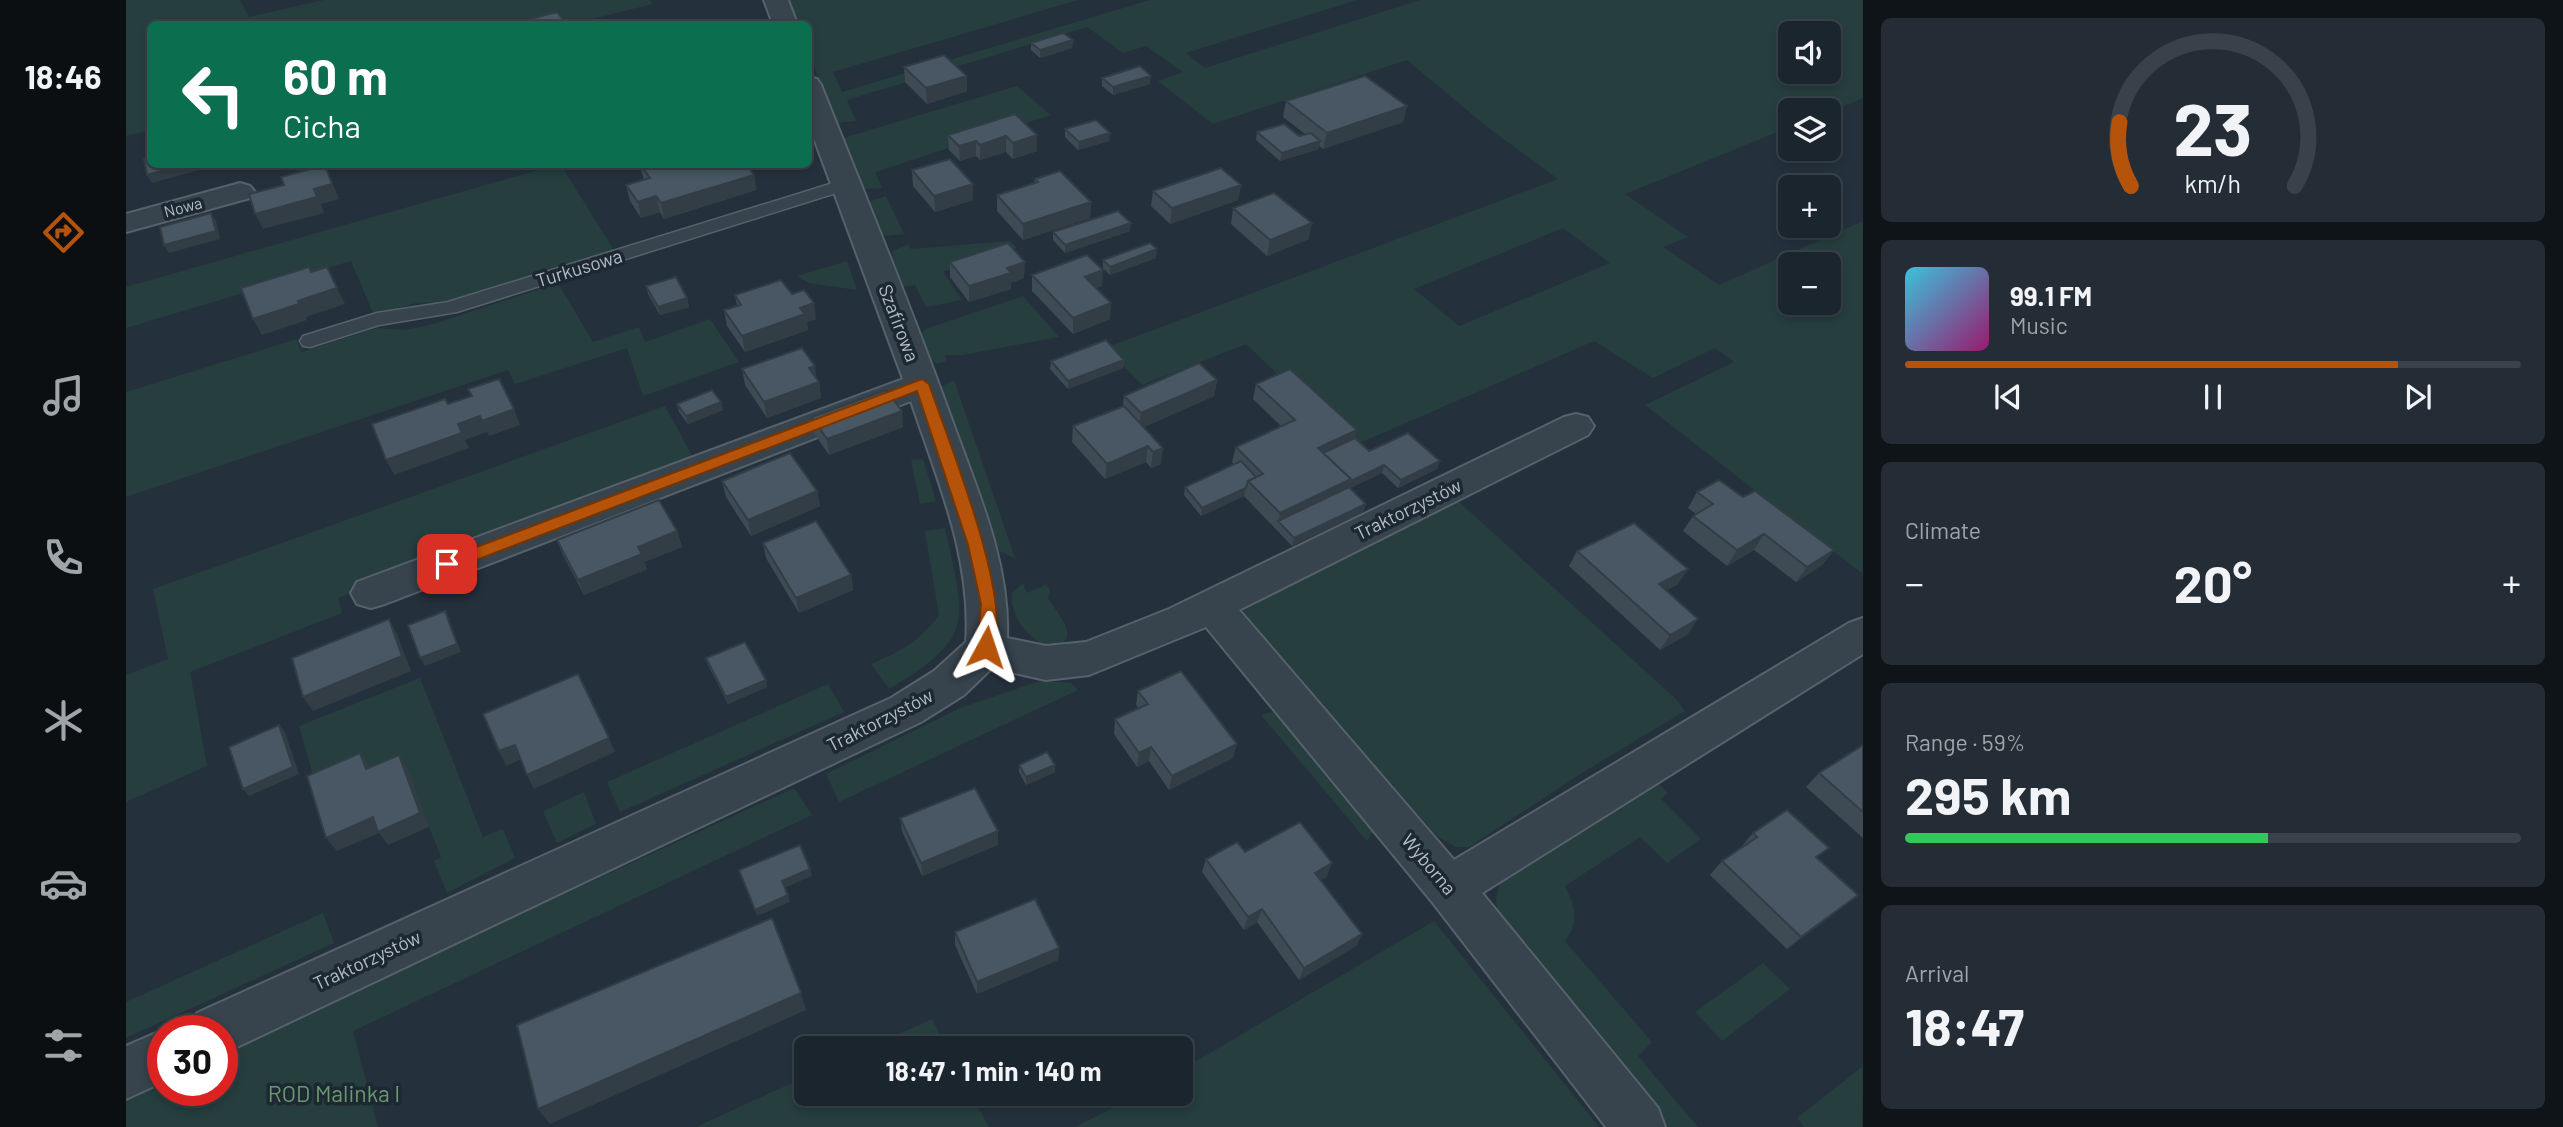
<!DOCTYPE html>
<html lang="en">
<head>
<meta charset="utf-8">
<style>
  body { margin:0; font-family:Barlow,sans-serif; background:#242d36; color:#f1f3f6; height:100vh; display:flex; flex-direction:column; font-size:26px; white-space:nowrap }
  * { box-sizing:border-box; margin:0 }
  p { font-size:23px; color:#a0a5aa }
  .icon { flex:none; width:38px; height:38px; fill:none; stroke:currentColor; stroke-width:2; stroke-linecap:round; stroke-linejoin:round }
  .map { position:relative; flex:1; overflow:hidden }
  .details { display:flex; flex-direction:column; gap:18px; padding:18px; background:#0f1419; width:700px }
  .details>* { flex:none }
  .guide { position:absolute; left:21px; top:21px; width:665px; height:147px; border-radius:10px; box-shadow:0 4px 10px #0003,0 0 0 2px #39424a; background:#0b6e4f; color:#fff; overflow:hidden }
  .buttons { position:absolute; left:1652px; top:21px; display:grid; gap:14px }
  .buttons a { display:grid; place-items:center; width:63px; height:63px; border-radius:10px; background:#1b252e; box-shadow:0 4px 10px #0003,0 0 0 2px #39424a; font-size:35px }
  .speed { position:absolute; left:21px; top:1015px; display:flex; gap:14px; font-size:35px; font-weight:700; text-align:center }
  .speed>* { display:grid; place-content:center; width:91px; height:91px; border-radius:50%; background:#1b252e; box-shadow:0 4px 10px #0003,0 0 0 2px #39424a; line-height:1 }
  .speed .limit { border:10px solid #d22; background:#fff; color:#111 }
  .pin { position:absolute; display:grid; place-items:center; width:60px; height:60px; color:#fff; margin:-30px; border-radius:14px; box-shadow:0 4px 10px #0006 }
  .me { position:absolute; width:77px; margin:-38px; rotate:5deg; stroke-linejoin:round; filter:drop-shadow(0 0 5px #0008) }
  .turn { display:flex; align-items:center; gap:24px; height:147px; padding:0 21px; font-size:32px }
  .turn .icon { width:91px; height:91px; stroke-width:2.5 }
  .turn b { display:block; font-size:49px; line-height:60px }
  .big { font-size:52px; font-weight:700; line-height:1.1 }
  .details .tile { flex:1; display:flex; flex-direction:column; justify-content:center; gap:10px; min-width:0; padding:0 24px; border-radius:10px; background:#242d36 }
  .details .dial { align-items:center; gap:0 }
  .dial svg { height:182px; overflow:visible; fill:none; stroke:#39424a; stroke-width:7; stroke-linecap:round; text-anchor:middle }
  .dial text { fill:#f1f3f6; stroke:none }
  .song { display:flex; align-items:center; gap:21px }
  .cover { width:84px; height:84px; border-radius:10px; background:linear-gradient(135deg,hsl(190 70% 55%),hsl(320 70% 35%)) }
  .played { height:7px; border-radius:4px; background:linear-gradient(90deg,#b45309 80%,#39424a 80%) }
  .keys { display:flex; justify-content:space-around; direction:ltr }
  .heat { display:flex; justify-content:space-between; align-items:center; font-size:38px; direction:ltr }
  .charge { height:10px; border-radius:5px; background:linear-gradient(90deg,#34c759 59%,#39424a 0) }
  .trip { position:absolute; left:668px; top:1036px; width:399px; height:70px; border-radius:10px; background:#1b252e; box-shadow:0 4px 10px #0003,0 0 0 2px #39424a; font-weight:700; line-height:70px; text-align:center }
  main { display:flex; flex:1; min-height:0 }
  .tabs { display:flex; flex-direction:column; width:126px; justify-content:space-around; align-items:center; background:#0b0f12; color:#a0a5aa }
  .tabs .icon { width:49px; height:49px }
  .tabs .current { color:#b45309 }
  .tabs b { font-size:32px; color:#f1f3f6 }
  .map>svg:first-child { display:block }
  .green { fill:#263e3e; fill-rule:evenodd }
  .lines { fill:none; stroke-linecap:round; stroke-linejoin:round }
  .service-casing { stroke:#56616b; stroke-width:3 }
  .minor-casing { stroke:#56616b; stroke-width:4 }
  .service { fill:#37434d; fill-rule:evenodd }
  .minor { fill:#37434d; fill-rule:evenodd }
  .wall { fill:#3e4b55 }
  .shaded-wall { fill:#323d45 }
  .building { fill:#485763; stroke:#323d45; stroke-width:2 }
  .route { fill:#b45309; stroke:#753606; stroke-width:2 }
  .labels { text-anchor:middle; stroke-width:7; stroke-linejoin:round; paint-order:stroke }
  .far-street-label { font-size:16px; fill:#b3bec8; stroke:#1d2832 }
  .street-label { font-size:19px; fill:#b3bec8; stroke:#1d2832 }
  .near-park-label { font-size:23px; fill:#6a9970; stroke:#1d2832 }
</style>
</head>
<body>
<main>
<nav class="tabs">
<b>18:46</b>
<svg class="icon current" aria-label="directions" viewBox="0 0 24 24"><path d="M12 3l9 9-9 9-9-9zM9 14v-3h6M13 9l2 2-2 2"/></svg>
<svg class="icon" aria-label="music" viewBox="0 0 24 24"><path d="M9 18V5l10-2v13"/><circle cx="6" cy="18" r="3"/><circle cx="16" cy="16" r="3"/></svg>
<svg class="icon" aria-label="phone" viewBox="0 0 24 24"><path d="M5 4h4l2 5-3 2q2 4 5 5l2-3 5 2v4C11 20 4 13 5 4z"/></svg>
<svg class="icon" aria-label="climate" viewBox="0 0 24 24"><path d="M12 3v18M4 7l16 10M4 17L20 7"/></svg>
<svg class="icon" aria-label="car" viewBox="0 0 24 24"><path d="M5 17H2v-5l4-1 3-4h7l3 4 3 1v5h-3M9 17h6M6 11h13"/><circle cx="7" cy="17" r="2"/><circle cx="17" cy="17" r="2"/></svg>
<svg class="icon" aria-label="filters" viewBox="0 0 24 24"><path d="M4 7h16M4 17h16"/><circle cx="9" cy="7" r="2"/><circle cx="15" cy="17" r="2"/></svg>
</nav>
<div class="map">
<svg width="1737" height="1127" viewBox="0 0 1737 1127">
  <rect width="100%" height="100%" fill="#24313d"/>
  <path class="green" d="M0 0H114L123 17 198 0H524L527 4 445 24H24V130L0 136Z
    M661 0H952L707 72 716 92 1024 0H1231L1060 53 1079 68 1294 0H1737V98L1703 112 1664 110V127L1499 194 1562 237 1537 247 1593 285 1737 221V574L1519 405 1608 362 1589 348 1527 378 1468 341 1227 446 1120 344 1016 385 979 348 1432 179 1360 126 1281 60 1087 124 1032 81 1057 72 1020 46 997 53 961 27 721 100 730 121 710 123 683 54 682 24H671ZM1664 33H1703V72H1664ZM1437 228 1484 263 1333 326 1288 289ZM1664 264H1703V303H1664Z
    M891 86 925 115 749 172 756 188 738 189 717 138Z
    M430 165H435L489 252 322 302 290 303 248 315 225 261 0 328V287Z
    M760 196 778 234 759 236 753 233 741 202Z
    M884 241 891 248 817 272 836 300 800 307 789 285 772 287 763 257 767 251 782 244 785 249Z
    M721 261 731 290 683 283 671 276Z
    M432 283 467 342 513 327 519 342 584 319 613 362 517 396 501 348 389 384 382 370 0 497V392L171 339 175 352 251 328 278 330 304 325Z
    M897 296 933 337 836 355H819L820 361 811 364 798 355 794 334 800 329Z
    M828 380 889 558 873 551 866 543 813 388Z
    M539 406 568 459 212 598 216 613 64 672 81 766 0 802V675L42 659 27 589Z
    M797 459 810 501 794 504 785 460Z
    M1330 499 1551 700 1559 711 1456 773 1343 847H1330L1311 836 1115 612 1218 554Z
    M819 528C839 620 851 637 763 689L745 664C776 650 792 643 813 615L799 531Z
    M897 583 900 593 920 585 924 590 922 598C934 618 957 638 925 650 903 638 884 619 886 593Z
    M294 678 357 837 377 829 389 858 321 893 308 861 315 857 303 827 191 790 173 726Z
    M914 681 945 683 952 690 713 802 700 774 834 708Z
    M702 684 718 712 494 812 481 782Z
    M1147 711 1248 830 1241 841 1135 715Z
    M1531 782 1542 793 1535 799 1575 839 1541 863 1514 837 1439 886C1449 907 1454 921 1439 941L1526 1042 1512 1056 1572 1127H1541L1372 922 1370 900 1374 879Z
    M668 788 686 815 227 1031 252 1127H0V1097L37 1080V1090H96V1052Z
    M458 792 470 824 431 843 417 811Z
    M197 913 208 943 0 1038V1002Z
    M1308 921 1473 1127H949L1014 1094H1055V1070Z
    M1637 963 1664 989 1596 1041 1569 1012Z
    M806 1019 821 1048H742Z
    M1737 1066 1736 1127H1678L1671 1118Z
    M681 1076V1094H845L863 1127H570Z"/>
  <g class="lines">
    <defs>
      <path id="service" d="M720 179 726 180 729 184 726 188 331 312 253 325 184 347 177 346 174 341 177 336 251 313 322 302Z"/>
      <path id="minor" d="M638 0H662L671 24H647Z
        M682 77 691 79 695 85C740 197 786 309 827 423 852 492 884 563 881 638L920 646 960 642 1043 609 1438 417 1450 414 1462 417 1468 426 1462 435 1113 610 1328 860 1723 623 1737 618V654L1356 893 1532 1108 1539 1127H1480L1307 903 1080 627 963 675 920 680 866 668 838 695 795 722 107 1049 96 1053V1031H64L71 1013 765 698 808 671 840 642C846 558 811 479 785 401L259 604 245 608 231 604 225 593 231 582 777 379 682 122Z
        M114 183 124 186 129 192 124 198 0 232V214Z
        M37 1030 39 1031H37V1082L0 1099V1046Z"/>
    </defs>
    <use href="#service" class="service-casing"/>
    <use href="#minor" class="minor-casing"/>
    <use href="#service" class="service"/>
    <use href="#minor" class="minor"/>
  </g>
  <path class="wall" d="M947 40 946 48 914 58 905 50V43Z
    M778 67 841 91 801 104 779 82Z
    M976 78 1024 84 987 95 976 86Z
    M1160 101 1281 106 1277 122 1197 149 1193 146V149L1154 161 1130 140 1131 132 1173 136 1179 134 1157 117Z
    M889 114 911 151 887 159 880 152 854 160 850 156 834 161 823 150 822 135Z
    M939 129 984 133 983 141 952 150 939 137Z
    M513 164H573L575 167 628 175 630 190 538 219 534 212 515 218 504 201 500 185 518 180Z
    M786 170 847 200 809 212 787 186Z
    M909 179 965 202 964 218 897 240 871 211V195L908 183Z
    M1115 185 1112 200 1044 224 1025 206 1027 191Z
    M1107 208 1183 239 1141 256 1105 224Z
    M1004 231 939 253 927 240V232Z
    M1030 258 984 275 977 268V260Z
    M824 262 898 278 885 283V289L843 302 824 277Z
    M906 275 976 286 970 288 984 319 947 334 906 291Z
    M520 286 561 298 563 307 534 315 522 294Z
    M666 294 690 319 681 322 682 330 619 352 601 326 598 310 611 306 609 295Z
    M998 360 997 368 942 389 924 369 925 361Z
    M616 369 690 378 693 382 695 398 641 418 619 385Z
    M1091 380 1088 396 1018 427 1035 464 1025 468 1020 462 979 479 946 442 947 426 997 406 998 396Z
    M1130 384 1229 438 1243 451 1311 469 1272 488 1256 473 1224 488 1240 504 1237 512 1166 546 1118 496 1075 516 1058 495 1059 487 1108 464 1106 462 1110 447 1155 426 1127 399Z
    M595 402 597 410 562 424 553 412 551 404Z
    M686 417 777 427 703 455 688 433Z
    M596 481 691 491 694 506 625 536 600 497Z
    M1571 492 1617 497 1708 550 1696 565 1670 582 1628 550 1601 566 1557 531 1567 516 1570 514 1562 508Z
    M551 531 556 547 518 562 521 569 458 595 437 555 431 540Z
    M637 543 725 575 727 590 673 613 640 558Z
    M1451 551 1552 584 1540 591 1562 634 1534 650 1443 566Z
    M580 658 641 687 602 704 582 665Z
    M1012 691 1107 758 1043 790 1023 761 1011 767 988 734 989 719 1013 709 1010 705Z
    M1737 745V838L1680 787 1693 773Z
    M893 765 929 772 900 785 893 772Z
    M774 818 872 831V845L796 876 776 831Z
    M1627 833 1692 859 1717 907 1661 949 1584 875 1596 861 1616 847H1615Z
    M1119 852 1201 877 1194 880 1236 934 1230 946 1173 980 1131 922 1118 930 1076 872 1080 859Z
    M829 932 933 948 932 960 851 994 829 945Z"/>
  <path class="shaded-wall" d="M947 40 946 48 914 58V50Z
    M841 76V91L801 104 800 88Z
    M1025 76 1024 84 987 95V87Z
    M1281 106 1277 122 1197 149 1201 133Z
    M984 133 983 141 952 150 953 142Z
    M911 135V151L887 159V143Z
    M880 136V152L854 160V145Z
    M850 141V156L834 161 833 146Z
    M1194 141 1193 149 1154 161 1156 153Z
    M61 164H76L77 169 26 183 21 175Z
    M128 164H144L129 168Z
    M199 165 213 199 195 204 198 213 137 229 129 214 188 189Z
    M628 175 630 190 538 219 535 203Z
    M847 184V200L809 212 808 196Z
    M1115 185 1112 200 1044 224 1046 208Z
    M530 196 534 212 515 218 512 202Z
    M965 202 964 218 897 240V224Z
    M85 213 90 221 94 239 43 253 38 245Z
    M1005 223 1004 231 939 253V245Z
    M1186 223 1183 239 1141 256 1144 240Z
    M1031 249 1030 258 984 275V267Z
    M899 262 898 278 885 283V289L843 302V286L881 268Z
    M977 270 976 286 958 293 959 277Z
    M211 288 219 304 180 317 181 320 136 335 127 319 172 301Z
    M561 298 563 307 534 315 532 307Z
    M688 303 690 319 681 322 682 330 619 352 616 336 674 308Z
    M985 303 984 319 947 334V318Z
    M998 360 997 368 942 389V381Z
    M689 366 691 382 683 368Z
    M1091 380 1088 396 1013 429 1015 413Z
    M693 382 695 398 641 418 638 402Z
    M595 402 597 410 562 424 560 416Z
    M388 409 394 425 363 436 356 421Z
    M776 411 777 427 703 455 701 439Z
    M354 416 361 432 339 440 343 448 268 475 260 460 332 424Z
    M1231 430 1227 446 1195 461 1192 448Z
    M1022 446 1020 462 979 479 981 464Z
    M1037 448 1035 464 1025 468 1027 452Z
    M1314 461 1311 469 1272 488 1275 480Z
    M1258 465 1256 473 1152 521 1154 513Z
    M1120 488 1118 496 1075 516 1076 508Z
    M691 491 694 506 625 536 622 520Z
    M1240 504 1237 512 1166 546 1168 538Z
    M551 531 556 547 518 562 521 569 458 595 452 580 512 547Z
    M1638 534 1628 550 1601 566 1611 550Z
    M1708 550 1696 565 1670 582 1681 567Z
    M1562 569 1552 584 1524 600 1533 584Z
    M725 575 727 590 673 613 670 598Z
    M319 611 323 618 335 652 299 666 294 658Z
    M263 619 271 634 285 671 187 711 177 697Z
    M1572 619 1562 634 1534 650 1544 635Z
    M640 680 641 687 602 704 600 697Z
    M153 725 159 732 173 774 123 796 117 789Z
    M483 738 489 752 408 789 401 775Z
    M1111 744 1107 758 1043 790 1046 776Z
    M389 745 396 759 380 766 373 751Z
    M1025 747 1023 761 1011 767 1013 753Z
    M234 753 244 767 240 769Z
    M273 755 282 769 303 827 262 845 253 833 211 851 200 838Z
    M929 765V772L900 785V777Z
    M872 831V845L796 876 795 863Z
    M1206 863 1201 877 1184 886 1189 873Z
    M684 869 686 876 658 888 656 881Z
    M662 895 664 902 631 916 629 910Z
    M1732 895 1717 907 1661 949 1675 937Z
    M1136 909 1131 922 1118 930 1122 917Z
    M1236 934 1230 946 1173 980 1178 968Z
    M933 948 932 960 851 994V982Z
    M675 993 680 1010 424 1124 412 1109Z"/>
  <path class="building" d="M431 12 441 24H384Z
    M937 33 947 40 914 50 905 43Z
    M818 55 841 76 800 88 778 67Z
    M1014 66 1025 76 987 87 976 78Z
    M1239 76 1281 106 1201 133 1160 101Z
    M889 114 911 135 887 143 880 136 854 145 850 141 833 146 822 135Z
    M970 120 984 133 953 142 939 129Z
    M1158 124 1173 136 1185 133 1194 141 1156 153 1131 132Z
    M24 158V164H61L21 175 18 159Z
    M824 159 847 184 808 196 786 170Z
    M514 164H573L575 167 585 164H620L628 175 535 203 530 196 512 202 500 185 524 178Z
    M199 165 206 184 188 189 191 197 129 214 123 194 158 185 155 177Z
    M1095 168 1115 185 1046 208 1027 191Z
    M934 171 965 202 897 224 871 195 912 182 909 179Z
    M1148 193 1186 223 1144 240 1107 208Z
    M992 211 1005 223 939 245 927 232Z
    M85 213 90 231 38 245 34 227Z
    M882 243 899 262 881 268 885 273 843 286 824 262Z
    M1024 243 1031 249 984 267 977 260Z
    M961 255 977 270 959 277 985 303 947 318 906 275Z
    M183 267 185 272 201 267 211 288 172 301 173 304 127 319 115 288Z
    M550 277 561 298 532 307 520 286Z
    M655 280 666 294 678 290 688 303 674 308 679 314 616 336 598 310 615 305 609 295Z
    M980 340 998 360 942 381 925 361Z
    M676 348 689 366 683 368 693 382 638 402 616 369Z
    M1073 363 1091 380 1015 413 998 396Z
    M1164 369 1231 430 1192 448 1225 479 1154 513 1122 481 1137 474 1110 447 1169 420 1130 384Z
    M373 379 388 409 356 421 354 416 332 424 336 433 260 460 246 424 319 399 322 404 346 396 342 389Z
    M586 390 595 402 560 416 551 404Z
    M760 390 776 411 701 439 686 417Z
    M998 406 1037 448 1027 452 1022 446 981 464 947 426Z
    M1282 433 1314 461 1275 480 1258 465 1225 481V479L1197 453 1229 438 1243 451Z
    M664 453 691 491 622 520 596 481Z
    M1115 461 1130 477 1122 481 1120 488 1076 508 1059 487Z
    M1593 480 1617 497 1629 491 1708 550 1681 567 1638 534 1611 550 1567 516 1587 504 1571 492Z
    M1223 487 1240 504 1168 538 1152 521Z
    M533 500 551 531 512 547 516 554 452 580 431 540Z
    M690 521 725 575 670 598 637 543Z
    M1508 523 1562 569 1533 584 1572 619 1544 635 1451 551Z
    M319 611 331 644 294 658 282 625Z
    M263 619 276 656 177 697 166 658Z
    M619 642 640 680 600 697 580 658Z
    M1055 671 1111 744 1046 776 1025 747 1013 753 989 719 1022 704 1012 691Z
    M452 674 483 738 401 775 389 745 373 751 357 714Z
    M153 725 167 767 117 789 103 747Z
    M1737 745V812L1693 773Z
    M921 752 929 765 900 777 893 765Z
    M234 753 240 769 273 755 294 813 252 832 247 817 200 838 181 776Z
    M849 788 872 831 795 863 774 818Z
    M1661 810 1703 848 1690 857 1732 895 1675 937 1596 861 1631 837 1627 833Z
    M1174 822 1206 863 1189 873 1236 934 1178 968 1136 909 1122 917 1080 859 1111 842 1119 852Z
    M674 845 684 869 656 881 662 895 629 910 613 870Z
    M909 899 933 948 851 982 829 932Z
    M646 918 675 993 412 1109 391 1025Z"/>
  <path class="route" d="M796 379 803 384C821 437 890 605 866 652H854L851 647 855 604 842 545 791 391 327 569H316L313 564 316 560Z"/>
  <g class="labels">
    <g class="far-street-label">
      <text transform="translate(57 207) rotate(-15)" y="6">Nowa</text>
    </g>
    <g class="street-label">
      <text transform="translate(453 268) rotate(-17)" y="7">Turkusowa</text>
      <text transform="translate(773 323) rotate(69)" y="7">Szafirowa</text>
      <text transform="translate(1282 509) rotate(-26)" y="7">Traktorzystów</text>
      <text transform="translate(754 720) rotate(-27)" y="7">Traktorzystów</text>
      <text transform="translate(1303 864) rotate(50)" y="7">Wyborna</text>
      <text transform="translate(241 960) rotate(-25)" y="7">Traktorzystów</text>
    </g>
    <g class="near-park-label">
      <text x="208" y="1102">ROD Malinka I</text>
    </g>
  </g>
</svg>
<div class="buttons">
<a><svg class="icon" aria-label="sound" viewBox="0 0 24 24"><path d="M4 9h4l5-4v14l-5-4H4zM17 9q2 3 0 6"/></svg></a>
<a><svg class="icon" aria-label="layers" viewBox="0 0 24 24"><path d="M12 4l9 5-9 5-9-5zM3 14l9 5 9-5"/></svg></a>
<a>+</a>
<a>−</a>
</div>
<div class="speed"><div class="limit">30</div></div>
<div class="pin" style="left:321px;top:564px;background:#d93025"><svg class="icon" aria-label="arrive" viewBox="0 0 24 24"><path d="M6 21V4h12l-3 4 3 4H6"/></svg></div>
<svg class="me" style="left:860px;top:647px" viewBox="-20 -20 40 40"><path d="M0-17L14 15 0 8-14 15z" fill="#b45309" stroke="#fff" stroke-width="4"/></svg>
<div class="trip">18:47 · 1 min · 140 m</div>
<div class="guide">
<div class="turn"><svg class="icon" aria-label="left" viewBox="0 0 24 24"><path d="M17 20v-9H6M10 6l-5 5 5 5"/></svg><div><b>60 m</b>Cicha</div></div>
</div>
</div>
<section class="details">
<div class="tile dial"><svg viewBox="0 0 100 80">
<path d="M14 69A42 42 0 1 1 86 69"/>
<path d="M14 69A42 42 0 0 1 9 41" stroke="#b45309"/>
<text x="50" y="56" font-size="32" font-weight="700">23</text>
<text x="50" y="72" font-size="11">km/h</text>
</svg></div>
<div class="tile">
<div class="song"><i class="cover"></i><div><b>99.1 FM</b><p>Music</p></div></div>
<div class="played"></div>
<div class="keys"><svg class="icon" aria-label="previous" viewBox="0 0 24 24"><path d="M18 5L8 12l10 7zM5 5v14"/></svg><svg class="icon" aria-label="pause" viewBox="0 0 24 24"><path d="M8 5v14M16 5v14"/></svg><svg class="icon" aria-label="next" viewBox="0 0 24 24"><path d="M6 5l10 7-10 7zM19 5v14"/></svg></div>
</div>
<div class="tile"><p>Climate</p>
<div class="heat"><a>−</a><b class="big">20°</b><a>+</a></div>
</div>
<div class="tile"><p>Range · 59%</p><b class="big">295 km</b><div class="charge"></div></div>
<div class="tile"><p>Arrival</p><b class="big">18:47</b></div>
</section>
</main>
</body>
</html>
